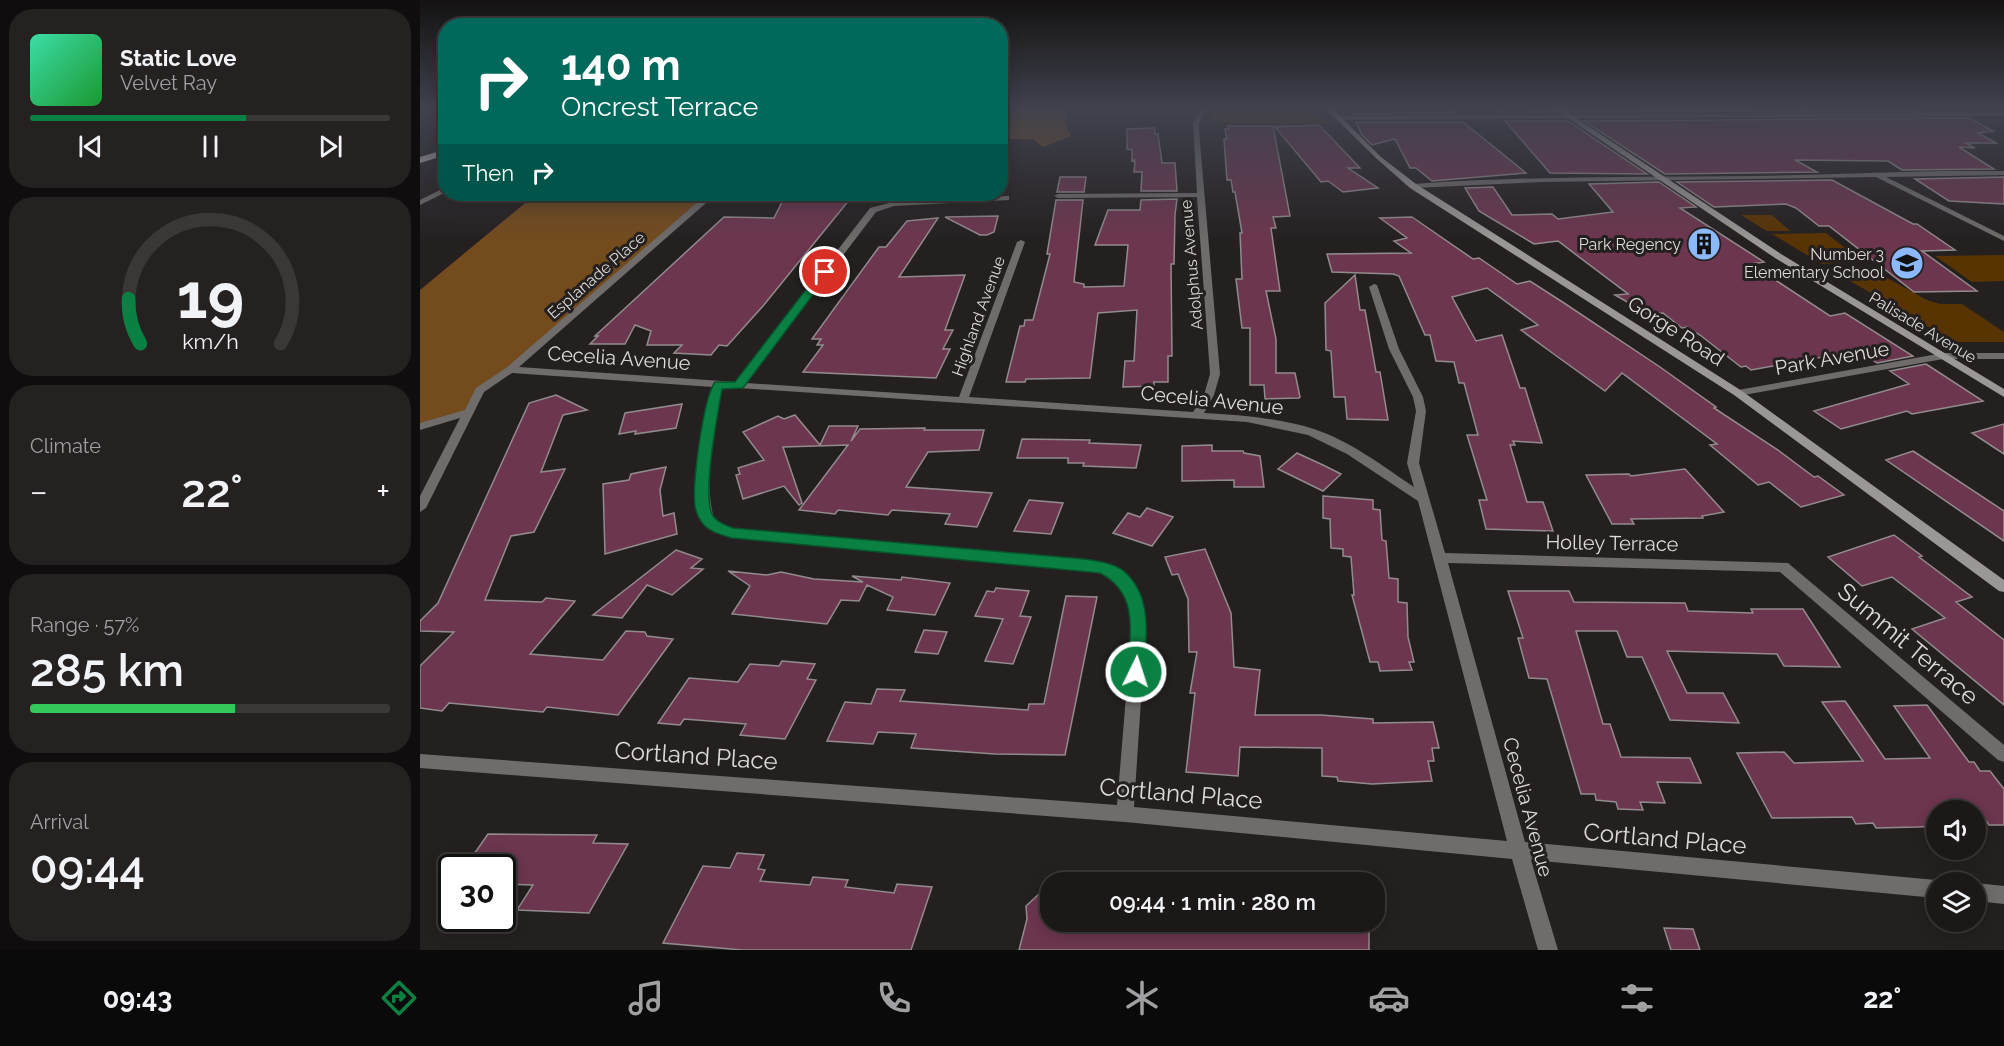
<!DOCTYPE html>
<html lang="en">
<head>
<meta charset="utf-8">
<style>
  body { margin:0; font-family:Raleway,sans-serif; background:#252121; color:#f1f3f6; height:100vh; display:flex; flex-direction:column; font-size:22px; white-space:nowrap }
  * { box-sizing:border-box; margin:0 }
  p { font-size:20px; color:#a0a0a2 }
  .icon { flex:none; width:33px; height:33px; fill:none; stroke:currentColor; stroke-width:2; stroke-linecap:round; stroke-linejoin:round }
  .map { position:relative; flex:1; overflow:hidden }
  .sheet { display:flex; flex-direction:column; gap:9px; padding:9px; background:#0f0d0d; width:420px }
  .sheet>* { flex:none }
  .top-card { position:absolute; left:18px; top:18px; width:570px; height:183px; border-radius:24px; box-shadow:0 3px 15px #0003,0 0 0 2px #3a3737; background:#00695c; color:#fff; overflow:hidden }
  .fabs { position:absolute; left:1506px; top:800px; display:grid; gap:12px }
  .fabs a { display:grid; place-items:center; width:60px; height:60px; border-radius:50%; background:#1c1818; box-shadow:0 3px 15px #0003,0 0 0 2px #3a3737; font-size:30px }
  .speed { position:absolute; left:18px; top:854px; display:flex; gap:12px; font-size:30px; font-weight:700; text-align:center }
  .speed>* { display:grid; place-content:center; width:78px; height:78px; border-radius:50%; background:#1c1818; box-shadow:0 3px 15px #0003,0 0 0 2px #3a3737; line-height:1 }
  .speed .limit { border:3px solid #111; border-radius:9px; background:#fff; color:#111 }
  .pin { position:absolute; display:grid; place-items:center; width:51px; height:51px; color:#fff; margin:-26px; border:3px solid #fff; border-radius:50%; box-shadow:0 2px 6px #0007 }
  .me { position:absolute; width:66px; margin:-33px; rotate:4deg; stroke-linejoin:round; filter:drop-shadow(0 0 4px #0008) }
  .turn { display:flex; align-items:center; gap:21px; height:126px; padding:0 24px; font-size:27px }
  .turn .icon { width:78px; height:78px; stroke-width:2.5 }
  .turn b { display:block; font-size:42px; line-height:51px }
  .then { display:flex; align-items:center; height:57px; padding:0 24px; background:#0003; gap:12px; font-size:22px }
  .big { font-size:45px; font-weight:600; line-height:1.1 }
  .sheet .card { flex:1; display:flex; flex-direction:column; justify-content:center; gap:9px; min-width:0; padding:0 21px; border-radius:24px; background:#252121 }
  .sheet .dial { align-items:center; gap:0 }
  .dial svg { height:156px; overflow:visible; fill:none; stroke:#3a3737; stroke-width:7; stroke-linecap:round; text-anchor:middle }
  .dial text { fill:#f1f3f6; stroke:none }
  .song { display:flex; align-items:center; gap:18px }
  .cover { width:72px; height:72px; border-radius:9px; background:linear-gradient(135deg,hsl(160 70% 55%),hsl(130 70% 35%)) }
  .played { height:6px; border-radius:3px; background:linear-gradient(90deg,#0b8043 60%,#3a3737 60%) }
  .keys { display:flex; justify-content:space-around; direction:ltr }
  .heat { display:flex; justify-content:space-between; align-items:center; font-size:33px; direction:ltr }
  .charge { height:9px; border-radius:4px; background:linear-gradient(90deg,#34c759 57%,#3a3737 0) }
  .trip { position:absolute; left:620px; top:872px; width:345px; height:60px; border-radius:24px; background:#1c1818; box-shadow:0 3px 15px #0003,0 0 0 2px #3a3737; font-weight:600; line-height:60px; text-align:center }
  .menu { display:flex; height:96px; justify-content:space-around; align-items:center; background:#0b0a0a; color:#a0a0a2 }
  .menu .icon { width:42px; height:42px }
  .menu .active { color:#0b8043 }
  .menu b { font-size:27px; color:#f1f3f6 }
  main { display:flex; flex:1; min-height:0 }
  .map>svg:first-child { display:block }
  .green { fill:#593403 }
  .forest { fill:#744b1d }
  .building { fill:#6c364e; stroke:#928b8d; stroke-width:1.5 }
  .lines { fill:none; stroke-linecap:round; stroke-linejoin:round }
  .minor { fill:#6f6c6b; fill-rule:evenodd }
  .secondary { fill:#9b9795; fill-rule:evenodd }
  .primary { fill:#beb8b6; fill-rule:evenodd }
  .route { fill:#0b8043; stroke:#07532c; stroke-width:1.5 }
  .labels { text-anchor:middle; stroke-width:6; stroke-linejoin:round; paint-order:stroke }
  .far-poi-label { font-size:16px; fill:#dedada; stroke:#252020; text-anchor:end }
  .far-street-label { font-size:16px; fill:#dedada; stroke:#252020 }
  .street-label { font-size:20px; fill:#dedada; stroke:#252020 }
  .near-street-label { font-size:24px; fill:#dedada; stroke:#252020 }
</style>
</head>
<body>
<main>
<section class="sheet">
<div class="card">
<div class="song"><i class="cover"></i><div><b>Static Love</b><p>Velvet Ray</p></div></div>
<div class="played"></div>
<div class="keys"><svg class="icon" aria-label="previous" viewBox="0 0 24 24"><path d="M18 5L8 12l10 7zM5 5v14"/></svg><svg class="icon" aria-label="pause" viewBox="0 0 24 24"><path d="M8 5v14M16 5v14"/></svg><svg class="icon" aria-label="next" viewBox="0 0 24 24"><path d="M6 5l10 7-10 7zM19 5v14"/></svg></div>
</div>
<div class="card dial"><svg viewBox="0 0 100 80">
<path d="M14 69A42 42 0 1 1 86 69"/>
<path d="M14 69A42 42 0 0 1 8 46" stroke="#0b8043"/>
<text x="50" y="56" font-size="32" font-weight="700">19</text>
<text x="50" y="72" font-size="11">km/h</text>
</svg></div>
<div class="card"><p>Climate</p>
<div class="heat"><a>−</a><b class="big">22°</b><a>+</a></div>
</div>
<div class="card"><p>Range · 57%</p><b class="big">285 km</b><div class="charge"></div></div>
<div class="card"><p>Arrival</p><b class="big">09:44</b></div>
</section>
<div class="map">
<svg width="1584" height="950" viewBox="0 0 1584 950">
  <rect width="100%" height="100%" fill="#252020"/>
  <path class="green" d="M795 108H890L910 124 788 122Z
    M1321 215H1352L1370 231H1347Z
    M1406 233 1442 261 1402 264 1352 234Z
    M1584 255V281L1552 282 1515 256Z
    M1447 267 1507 300 1520 304H1542L1584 332V342H1534L1410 269Z"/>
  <path class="forest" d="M581 108H645L647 128 651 136 623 147 613 139H581Z
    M116 194H292L90 370 60 390 49 412 0 427V290Z"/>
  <path class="building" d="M930 108H1027L1033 113 933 114Z
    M1074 108 1131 109 1136 112 1077 113Z
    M1146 108H1530L1533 110 1152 112Z
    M1549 118 1573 131 1558 133 1576 143H1546L1555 148 1539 147 1574 169 1482 170 1468 161 1375 160 1397 172 1245 174 1164 121Z
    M1085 121H1148L1227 174 1130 173Z
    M936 122H1043L1106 173 1012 181 996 168H990L975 139 952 145 942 135Z
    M899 125 940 168H928L958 188 923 192 908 181 901 182 855 127Z
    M808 126H853L870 216 853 217 856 228H851L860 291H846L856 339V373H875L880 397 879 398 845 399 844 385H830V328H822L816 279H822L820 233H822L815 192H813L811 180H807L804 139H807L805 129H809Z
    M735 128V134H738L742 163H755L757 191H721L722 172H714L715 160 712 161V150L707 149V129Z
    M640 177H666L664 192H637Z
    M1584 177V204L1529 201 1495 179Z
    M1412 180 1493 224H1497L1535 250 1502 251 1557 291 1494 292 1409 226H1399L1376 208 1366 204 1294 207 1257 182Z
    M1239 182 1276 207 1260 208 1344 262 1331 264 1410 316 1425 313 1493 356 1457 363 1445 355 1414 360 1408 356 1331 370 1326 366 1321 367 1280 335 1267 327 1262 328 1243 313 1230 315 1195 295 1208 294 1138 241 1114 244 1059 211 1045 188 1073 187 1092 215 1132 214 1138 219 1193 212 1169 184Z
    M364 198 430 199 343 306 307 346 299 345 291 355 254 353 262 345H227L231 331 215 325 205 344H170L178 336H175L304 217 354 218Z
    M757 199 755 215 754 264H751L752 356H748V382H734V386L703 387 705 361H714L717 310 678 313 670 378 606 379 605 382H586L600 326H604L605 320H613L630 254H627L636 200H663L654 282 664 284V287L704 286 708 245H675L688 210H720L721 200Z
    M578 216 574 232 567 235H560L525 217Z
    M992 217 1053 259 1059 258 1097 284 1110 281 1144 303 1240 367 1296 407 1294 408 1358 450 1394 477 1398 476 1424 495 1381 507 1349 482 1338 485 1290 445 1297 444 1202 373 1185 391 1131 352 1101 330 1118 325 1067 288 1032 297 1056 341 1082 335 1100 388H1105L1122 443 1093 441 1095 445H1090L1107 502H1123L1133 531 1066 529 1059 500H1067L1047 435H1058L1044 383H1039L1034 362 1016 361 1010 335H1005L979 276 973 274 912 272 907 254 991 253 974 241 987 238 960 218Z
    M518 218 479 277 545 275 525 330H533L523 349H530L516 378 383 372 403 345H397L401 339H392L459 247H466L487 221Z
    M935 275 940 310H945L956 372H960L968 420 927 419 925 397H914L911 351 906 350 905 303Z
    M1506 364 1563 401 1492 414 1487 411 1421 429 1394 411 1489 384 1470 371Z
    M136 395 167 410 143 415 121 472 145 469 114 532 91 536 65 600 122 602 126 598 155 601 110 654 183 660 206 631 225 632 227 636 253 639 198 715 127 707 123 712 29 703 22 711 0 708V666L34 632 0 631V621L18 603 109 403Z
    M262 404 256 428 215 434 216 431 199 434 205 413Z
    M375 415 400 445 409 426H438L431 441 440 429 505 428 504 430H564L559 450 508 452 486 487 572 493 557 527 525 524 530 514 472 510 468 515 418 510 415 514 379 510 428 445 363 447 382 503 379 505 364 486 323 499 316 475 320 474 318 468 344 460 323 432 358 416 364 419Z
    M1584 424V454L1552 433Z
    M602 439 670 440 669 443 721 445 716 468 663 466 664 463H648V458H597Z
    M792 445V451H823L824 453 840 456 844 487H814V480L762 481V446Z
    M1493 451 1584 511V541L1466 460Z
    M877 453 903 465 921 474 903 491 858 469Z
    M246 467 240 490 243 516 254 513 257 534 185 554 183 484 209 480 211 474Z
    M1265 469 1304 512 1282 516 1283 518 1211 519 1214 524H1192L1166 475 1209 474 1211 476Z
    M903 496 953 500V509L960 510 962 540 966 541 969 578 978 579V602L987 603 988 637 994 662H989L992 670 960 671 958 662H950L932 595H934L931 557 923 556V549L911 548 910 519 903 518Z
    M609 500 643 503 631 534 594 531Z
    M727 508 753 517 732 546 693 533 708 513 720 517Z
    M1474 535 1502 556 1499 557 1552 597 1536 602 1584 640V705L1492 629 1525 618 1472 577 1442 586 1408 557Z
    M785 549 811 613 814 667 840 670 835 715H901L953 719V723L1013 722 1019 748H1012L1014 761H1008L1012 781 952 784 918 781 917 777 902 776V748L820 747 818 776 766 772 775 693H770L777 652H769L768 599 758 574 752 575 745 557Z
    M256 550 282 559 271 568 283 569 252 595 227 585 202 618 173 615Z
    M308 571 347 575 361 572 394 579 443 582 432 576 481 580 482 577 530 583 515 615 467 610 473 597 447 585 439 601 421 600 407 624 312 614 330 586Z
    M576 588 609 591 600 616 611 617 593 664 565 661 583 619 555 616 567 591 574 592Z
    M1088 591H1149L1154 602 1265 603 1268 611 1333 613 1331 609H1383L1420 667 1364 666 1357 654 1247 651 1267 693H1303L1319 723 1250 720 1222 657H1207L1197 631H1156L1183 724H1190L1201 757 1270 758 1281 783 1237 782 1245 803 1220 802 1223 810 1198 809 1196 802 1176 800 1175 794H1161L1127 679 1109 678 1098 638H1103Z
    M646 596 677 597 645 755 575 754 491 748 496 734 458 732 453 744 407 741 425 702 451 704 457 689 485 690 480 701 608 710 609 704H624Z
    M504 630 527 632 518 654 495 652Z
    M362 661 395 664 387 679 396 680 365 739 320 735 326 724 264 719 260 725 238 723 269 678 318 682 330 664 359 666Z
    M1425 701 1465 759 1510 758 1474 706 1507 705 1549 762H1554L1560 771H1570L1584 789V825H1569L1558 810H1516V826L1497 827 1456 828 1453 823 1436 824 1432 817 1352 818 1317 753 1364 752 1374 763 1443 761 1402 702Z
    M68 834 177 835 173 843 208 844 169 913 97 910 113 885 82 884V867H45Z
    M317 853 344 855 338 869 345 870 340 881 390 885 393 877 428 880 425 887 474 893 477 884 512 887 491 950H322L243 943 283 866 310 868Z
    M630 884V921H837L836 928 949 931V950H599L607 919 606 906Z
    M1244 928 1273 929 1280 950H1251Z"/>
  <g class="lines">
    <path class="minor" d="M781 108H787L779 123V131L800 374 794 395 784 413C820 415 859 418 894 429 930 441 963 466 994 487L987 463 996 411 993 397 969 349 949 287 954 284 957 285 979 349 1003 397 1006 411 999 463 1025 553 1368 563 1584 745V762L1578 760 1360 572 1028 563 1105 842 1516 880 1522 882H1516V898L1111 860 1138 950H1118L1092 859 705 822 0 768V754L697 805 712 624 707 599 700 586 684 575 664 569 312 538C302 535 290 532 284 523 268 501 282 411 293 387L92 373 64 392 6 508 0 512V496L40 418 0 430V423L45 410 56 388 86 368 279 201 286 203 99 367 316 382 450 208 473 202 586 196H589V200L474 206 456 212 326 383 539 397 597 242 601 240 605 242 549 397 773 412 784 395 790 374 777 197 638 198 634 196 638 194 777 193 773 123ZM303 387 827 422 888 435 927 454 998 501 1087 841 714 807 726 624C719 581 706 569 664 559L313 528 300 523 294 518C284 487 291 417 303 387Z
      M1584 112V116L918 120 915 118 918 116Z
      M1522 171H1584V175L1466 177 1584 236V241L1456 177 1122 182 993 188 989 186 993 184C1107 176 1221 177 1335 176 1398 175 1460 172 1522 171Z
      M26 187V192L0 205V200Z
      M1523 353H1584V359H1523L1318 396 1313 393 1318 390Z
      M1556 883 1584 886V904L1556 901Z"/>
    <path class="secondary" d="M905 108H912L961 157 996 184 1322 391 1584 580V592L1579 591 1314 395 990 188 957 159Z
      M1133 108H1141L1361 254 1584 389V397L1355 258Z"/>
    <path class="primary" d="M23 150H26V155L0 163V157Z"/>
  </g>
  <linearGradient id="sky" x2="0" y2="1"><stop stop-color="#141212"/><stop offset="0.45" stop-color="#40424e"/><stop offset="1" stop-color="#40424e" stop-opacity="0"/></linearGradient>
  <rect width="1584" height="241" fill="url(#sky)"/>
  <path class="route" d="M401 270 410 272 323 388 302 389C298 412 281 498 293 516 297 522 305 525 313 528L664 559C677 561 697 563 707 574 733 600 726 639 724 672L722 677 716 680 710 677 707 672C710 634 720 594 680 573L312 538C302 535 290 532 283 524 279 519 276 512 275 506 272 485 283 399 295 382H315Z"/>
  <defs>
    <symbol id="building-disc" viewBox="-11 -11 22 22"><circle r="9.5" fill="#8bb9fc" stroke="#252020"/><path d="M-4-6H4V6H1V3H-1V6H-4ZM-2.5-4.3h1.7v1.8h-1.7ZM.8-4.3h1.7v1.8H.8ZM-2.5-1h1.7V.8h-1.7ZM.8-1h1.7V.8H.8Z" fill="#111"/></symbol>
    <symbol id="school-disc" viewBox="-11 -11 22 22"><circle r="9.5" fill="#8bb9fc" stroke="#252020"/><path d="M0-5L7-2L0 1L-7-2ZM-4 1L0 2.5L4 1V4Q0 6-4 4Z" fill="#111"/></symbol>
  </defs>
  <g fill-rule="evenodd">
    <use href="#building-disc" x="1265" y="225" width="38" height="38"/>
    <use href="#school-disc" x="1468" y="244" width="38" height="38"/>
  </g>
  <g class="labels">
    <g class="far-poi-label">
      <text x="1261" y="250">Park Regency</text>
      <text x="1464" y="260">Number 3<tspan x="1464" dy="18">Elementary School</tspan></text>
    </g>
    <g class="far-street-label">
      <text transform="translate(771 265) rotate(-95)" y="6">Adolphus Avenue</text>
      <text transform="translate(176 275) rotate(-41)" y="6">Esplanade Place</text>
      <text transform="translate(558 316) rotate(-70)" y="6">Highland Avenue</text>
      <text transform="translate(1503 327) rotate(31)" y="6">Palisade Avenue</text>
    </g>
    <g class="street-label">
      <text transform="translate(1256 331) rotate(33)" y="7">Gorge Road</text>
      <text transform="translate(199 358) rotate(4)" y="7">Cecelia Avenue</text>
      <text transform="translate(1412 358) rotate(-10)" y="7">Park Avenue</text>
      <text transform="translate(792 400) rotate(6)" y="7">Cecelia Avenue</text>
      <text transform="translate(1192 543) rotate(1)" y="7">Holley Terrace</text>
      <text transform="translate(1108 807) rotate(75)" y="7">Cecelia Avenue</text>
    </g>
    <g class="near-street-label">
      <text transform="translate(1488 644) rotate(40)" y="8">Summit Terrace</text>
      <text transform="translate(276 756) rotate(4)" y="8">Cortland Place</text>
      <text transform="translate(761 794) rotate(5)" y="8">Cortland Place</text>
      <text transform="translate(1245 839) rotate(5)" y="8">Cortland Place</text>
    </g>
  </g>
</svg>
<div class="fabs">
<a><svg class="icon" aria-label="sound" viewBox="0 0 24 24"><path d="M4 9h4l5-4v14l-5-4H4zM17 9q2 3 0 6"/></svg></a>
<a><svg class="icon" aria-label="layers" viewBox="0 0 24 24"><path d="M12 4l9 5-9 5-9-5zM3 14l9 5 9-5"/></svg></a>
</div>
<div class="speed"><div class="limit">30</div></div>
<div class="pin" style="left:405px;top:272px;background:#d93025"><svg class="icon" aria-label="arrive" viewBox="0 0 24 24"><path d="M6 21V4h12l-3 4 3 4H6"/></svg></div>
<svg class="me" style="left:716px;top:672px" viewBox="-20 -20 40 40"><circle r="17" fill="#0b8043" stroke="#fff" stroke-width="3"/><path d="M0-11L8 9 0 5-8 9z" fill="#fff"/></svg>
<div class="trip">09:44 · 1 min · 280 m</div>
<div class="top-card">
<div class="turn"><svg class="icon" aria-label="right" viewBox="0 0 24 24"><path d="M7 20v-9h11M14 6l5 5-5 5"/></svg><div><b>140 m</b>Oncrest Terrace</div></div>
<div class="then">Then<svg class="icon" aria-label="right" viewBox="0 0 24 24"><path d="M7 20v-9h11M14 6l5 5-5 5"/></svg></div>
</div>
</div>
</main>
<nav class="menu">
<b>09:43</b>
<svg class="icon active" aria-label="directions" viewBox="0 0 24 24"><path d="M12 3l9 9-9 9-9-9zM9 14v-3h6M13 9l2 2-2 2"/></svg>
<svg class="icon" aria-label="music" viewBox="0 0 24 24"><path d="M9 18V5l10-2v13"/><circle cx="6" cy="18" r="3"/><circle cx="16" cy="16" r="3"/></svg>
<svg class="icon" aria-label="phone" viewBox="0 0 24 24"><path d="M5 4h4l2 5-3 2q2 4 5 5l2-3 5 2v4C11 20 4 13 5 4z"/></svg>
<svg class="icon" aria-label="climate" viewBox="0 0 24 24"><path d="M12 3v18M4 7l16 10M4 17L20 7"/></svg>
<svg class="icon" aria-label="car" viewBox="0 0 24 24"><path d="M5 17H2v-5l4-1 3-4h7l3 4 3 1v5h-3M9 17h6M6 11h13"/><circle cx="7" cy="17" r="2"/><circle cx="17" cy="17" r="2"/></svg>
<svg class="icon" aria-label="filters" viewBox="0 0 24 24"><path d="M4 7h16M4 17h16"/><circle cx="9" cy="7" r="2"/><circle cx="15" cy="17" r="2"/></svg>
<b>22°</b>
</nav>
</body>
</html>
